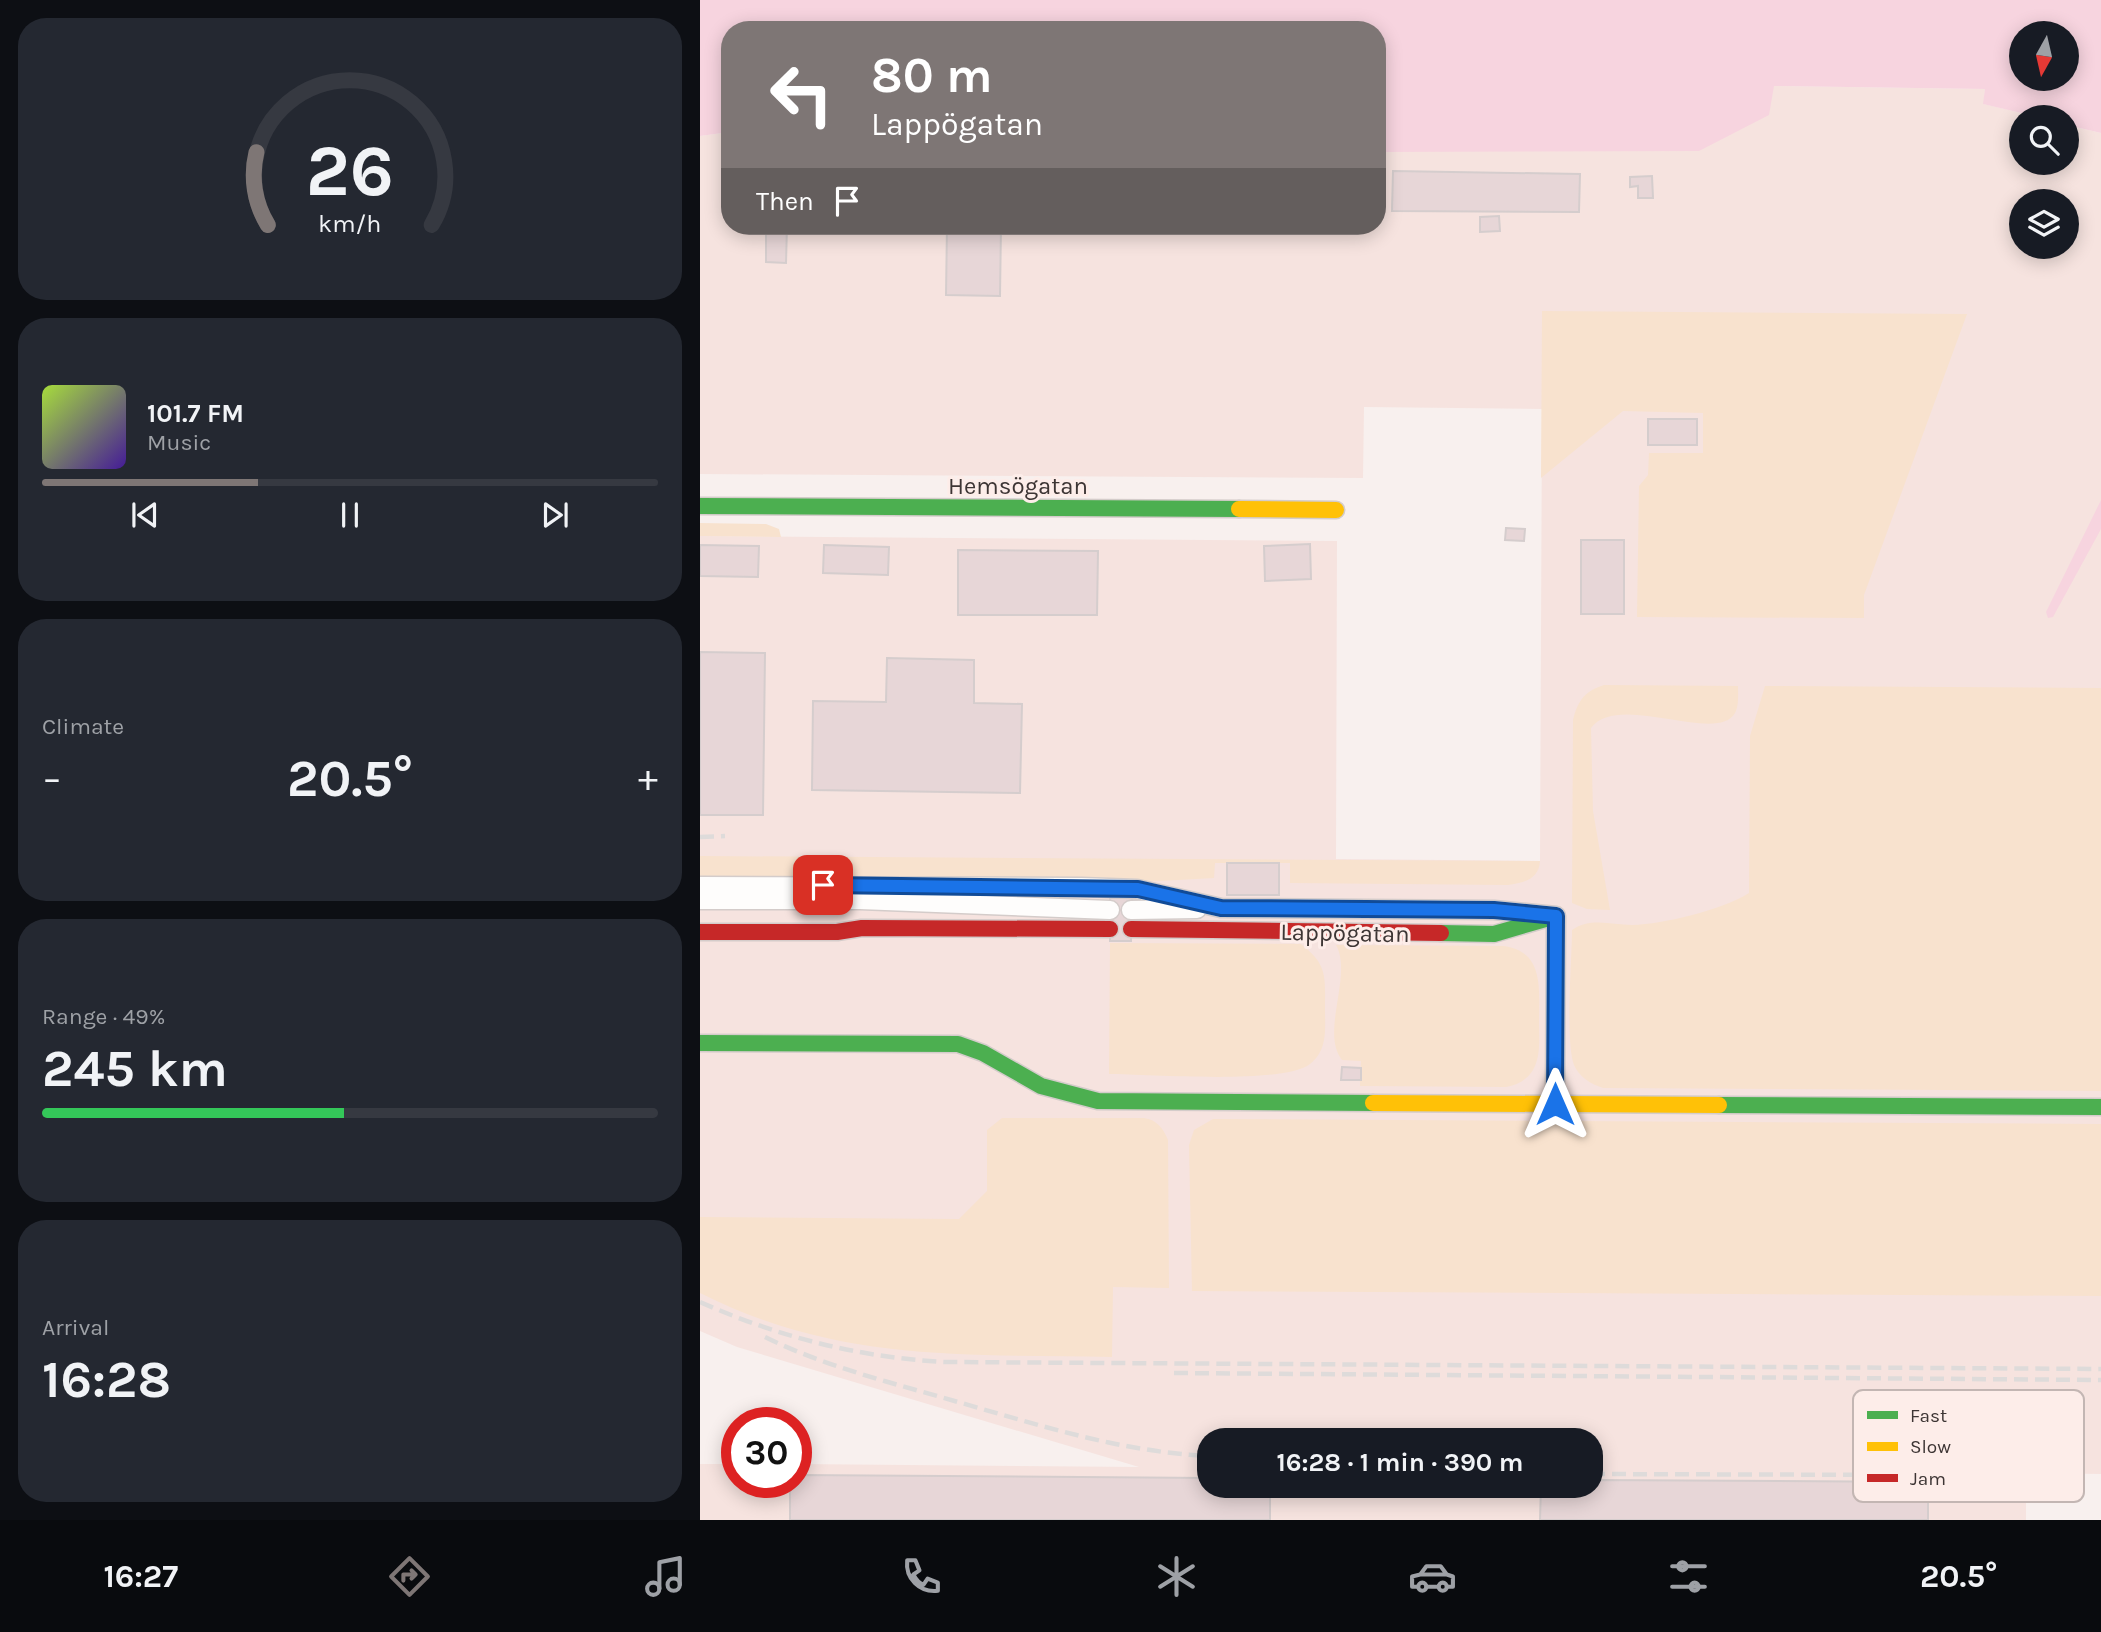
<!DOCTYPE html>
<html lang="en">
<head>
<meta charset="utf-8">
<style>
  body { margin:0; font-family:Karla,sans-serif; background:#242831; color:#f1f3f6; height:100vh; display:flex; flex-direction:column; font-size:26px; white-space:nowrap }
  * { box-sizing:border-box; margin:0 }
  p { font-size:23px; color:#9ea1a6 }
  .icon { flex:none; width:38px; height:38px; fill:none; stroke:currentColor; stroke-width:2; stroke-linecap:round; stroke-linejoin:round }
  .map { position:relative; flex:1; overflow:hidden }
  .drawer { display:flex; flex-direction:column; gap:18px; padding:18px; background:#0d0f14; width:700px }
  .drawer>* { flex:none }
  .top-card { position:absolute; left:21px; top:21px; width:665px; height:214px; border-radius:28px; box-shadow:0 4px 18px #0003; background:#7e7675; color:#fff; overflow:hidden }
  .needle { width:46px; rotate:188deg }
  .tools { position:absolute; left:1309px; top:21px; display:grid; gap:14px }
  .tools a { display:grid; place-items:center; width:70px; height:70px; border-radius:50%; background:#171b24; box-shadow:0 4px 18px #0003; font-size:35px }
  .speed { position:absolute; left:21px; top:1407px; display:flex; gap:14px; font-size:35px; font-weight:700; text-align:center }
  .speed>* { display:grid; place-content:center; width:91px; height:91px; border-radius:50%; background:#171b24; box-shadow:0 4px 18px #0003; line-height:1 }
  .speed .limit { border:10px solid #d22; background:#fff; color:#111 }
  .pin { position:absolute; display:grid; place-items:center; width:60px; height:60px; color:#fff; margin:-30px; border-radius:14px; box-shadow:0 4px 10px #0006 }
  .me { position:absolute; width:77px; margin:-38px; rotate:0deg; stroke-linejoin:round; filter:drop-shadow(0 0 5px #0008) }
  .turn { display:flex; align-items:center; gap:24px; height:147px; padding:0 35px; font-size:32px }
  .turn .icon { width:91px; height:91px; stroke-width:2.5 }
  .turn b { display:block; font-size:49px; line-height:60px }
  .then { display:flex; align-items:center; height:66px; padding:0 35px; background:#0003; gap:14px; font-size:26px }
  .big { font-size:52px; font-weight:700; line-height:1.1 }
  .drawer .tile { flex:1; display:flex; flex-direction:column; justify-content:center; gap:10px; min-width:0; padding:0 24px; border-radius:28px; background:#242831 }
  .drawer .dial { align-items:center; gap:0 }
  .dial svg { height:182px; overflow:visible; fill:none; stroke:#363941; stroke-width:7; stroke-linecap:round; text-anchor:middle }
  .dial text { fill:#f1f3f6; stroke:none }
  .song { display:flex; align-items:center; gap:21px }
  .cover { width:84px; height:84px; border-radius:10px; background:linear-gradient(135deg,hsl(80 70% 55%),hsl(260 70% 35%)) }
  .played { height:7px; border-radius:4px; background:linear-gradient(90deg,#7e7675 35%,#363941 35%) }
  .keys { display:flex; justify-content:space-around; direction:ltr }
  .heat { display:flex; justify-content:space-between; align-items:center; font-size:38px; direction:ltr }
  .charge { height:10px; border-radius:5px; background:linear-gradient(90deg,#34c759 49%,#363941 0) }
  .trip { position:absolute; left:497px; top:1428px; width:406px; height:70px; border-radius:28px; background:#171b24; box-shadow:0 4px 18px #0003; font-weight:700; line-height:70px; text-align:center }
  .tab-bar { display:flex; height:112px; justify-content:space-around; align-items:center; background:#090b0e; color:#9ea1a6 }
  .tab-bar .icon { width:49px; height:49px }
  .tab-bar .selected { color:#7e7675 }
  .tab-bar b { font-size:32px; color:#f1f3f6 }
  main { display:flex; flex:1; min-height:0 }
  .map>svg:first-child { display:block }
  .built { fill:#f6e3df; fill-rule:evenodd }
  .green { fill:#f8e2ce }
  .water { fill:#f7d4df; fill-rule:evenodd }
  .building { fill:#e7d6d7; stroke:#d5cdcd; stroke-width:2 }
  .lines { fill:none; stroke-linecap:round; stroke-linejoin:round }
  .street-casing { stroke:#d4ccca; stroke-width:21 }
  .fast-casing { stroke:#d4ccca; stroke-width:19 }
  .slow-casing { stroke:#d4ccca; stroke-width:19 }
  .jam-casing { stroke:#d4ccca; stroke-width:19 }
  .street { stroke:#fefdfc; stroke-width:18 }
  .fast { stroke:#4caf50; stroke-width:16 }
  .slow { stroke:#ffc107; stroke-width:16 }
  .jam { stroke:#c62828; stroke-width:16 }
  .rail { stroke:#dedbda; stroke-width:4.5; stroke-dasharray:14 7; stroke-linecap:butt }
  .route-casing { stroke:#114b97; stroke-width:18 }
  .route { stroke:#1a73e8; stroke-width:12 }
  .labels { text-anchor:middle; stroke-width:6; stroke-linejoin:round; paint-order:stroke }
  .street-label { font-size:24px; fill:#3d3534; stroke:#fdede9 }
  .key { fill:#fdede9; stroke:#c3b6b3; stroke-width:2 }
  .key-label { font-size:19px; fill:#3d3534 }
</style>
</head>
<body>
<main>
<section class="drawer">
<div class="tile dial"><svg viewBox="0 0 100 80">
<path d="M14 69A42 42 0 1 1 86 69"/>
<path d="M14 69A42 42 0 0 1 9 37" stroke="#7e7675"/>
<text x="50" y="56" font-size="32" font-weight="700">26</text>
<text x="50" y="72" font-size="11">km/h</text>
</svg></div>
<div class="tile">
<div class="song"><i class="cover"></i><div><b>101.7 FM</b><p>Music</p></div></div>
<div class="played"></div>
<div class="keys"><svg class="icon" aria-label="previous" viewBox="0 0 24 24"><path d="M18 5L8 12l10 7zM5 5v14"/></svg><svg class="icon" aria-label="pause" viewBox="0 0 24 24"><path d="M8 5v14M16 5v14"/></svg><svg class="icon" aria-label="next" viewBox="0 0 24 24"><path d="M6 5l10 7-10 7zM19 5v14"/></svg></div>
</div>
<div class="tile"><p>Climate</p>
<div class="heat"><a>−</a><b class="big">20.5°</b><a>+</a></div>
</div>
<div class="tile"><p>Range · 49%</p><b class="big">245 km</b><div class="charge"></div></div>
<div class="tile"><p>Arrival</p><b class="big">16:28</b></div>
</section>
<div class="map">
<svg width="1401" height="1520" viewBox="0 0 1401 1520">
  <rect width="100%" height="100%" fill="#f8f0ee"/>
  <path class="built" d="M1073 86 1285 89 1284 104 1338 117H1321V163H1367V125L1401 133V1474L1326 1473V1520H0V1464H37V1482H96V1464L439 1467 37 1347 0 1331V536L637 541 636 859 840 861 842 409 664 407 663 478 0 474V136L30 132V226H677V150L737 149ZM1321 201H1367V247H1321ZM509 1440H891V1486H509Z"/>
  <path class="green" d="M842 311 1267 314 1164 595V618L937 617 939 486 948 475 949 453H1003V413L923 411 841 478Z
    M0 523 66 524 79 529 81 537 0 536Z
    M904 685 1038 686C1038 694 1039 706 1035 713 1017 745 918 691 891 728L893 811 910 910 887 909 872 903 873 720C878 700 885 691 904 685Z
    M1065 686 1401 688V1091L903 1088C891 1084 879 1077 874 1065 865 1040 872 960 872 930 891 917 911 925 932 925 964 924 1022 910 1049 893L1050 736Z
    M0 856 840 861C839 879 824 883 808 885L590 883V863H515L514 878 442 882 0 879Z
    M410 943 601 944C628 965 625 977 625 1009 625 1029 628 1050 610 1064 584 1085 449 1074 409 1074Z
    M636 945 803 946C845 951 839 990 839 1023 839 1039 841 1056 833 1070 827 1080 817 1085 806 1087L660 1086 661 1061 642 1060C620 1033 653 975 636 945Z
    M302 1118H444C457 1120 463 1128 468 1140L469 1288 413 1287 412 1357C262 1354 139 1363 0 1293V1217L259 1219 287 1191V1130Z
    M513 1119 1401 1124V1296L492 1291 489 1145 494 1130Z"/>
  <path class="water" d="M0 0H1401V133L1367 125V117H1338L1283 104 1285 89 1074 86 1069 115 999 151 680 152 677 150V30H30V132L0 136ZM1321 33H1367V79H1321Z
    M1401 500V529L1353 617 1348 618 1346 612Z"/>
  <path class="building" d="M693 171 880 174 879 212 692 211Z
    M952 176 953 198H938V186L930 187V177Z
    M799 216 800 231 780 232V217Z
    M66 226H87L86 263 66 262Z
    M247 226H301L300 296 246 295Z
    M948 419H997V445H948Z
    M806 528 825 529 824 541 805 540Z
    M881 540H924V614H881Z
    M610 544 611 579 565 581 564 546Z
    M0 545 59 546 58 577 0 576Z
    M124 545 189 547 188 575 123 573Z
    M258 550 398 551 397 615H258Z
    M0 652 65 653 63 815H0Z
    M187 658 274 660V703L322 704 320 793 112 790 113 701 186 702Z
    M527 863H579V895H527Z
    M410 898H432L431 941H410Z
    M642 1067 661 1068V1080H641Z
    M96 1475 509 1478V1486H570V1520H90V1482H96Z
    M891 1480 1228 1482V1520H840L841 1486H891Z"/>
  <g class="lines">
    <defs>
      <path id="street" d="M0 886 381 887 437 889 521 908 794 910 856 916 855 1104
        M0 900H160L410 910
        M431 910 497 909"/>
      <path id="fast" d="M0 506 539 509
        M741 933 794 934 856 916
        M0 1043 258 1044 283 1053 341 1086 398 1101 673 1103
        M1019 1105 1401 1107"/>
      <path id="slow" d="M539 509 636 510
        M673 1103 1019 1105"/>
      <path id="jam" d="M431 929 741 933
        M0 932H137L162 928 410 929"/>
    </defs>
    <use href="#street" class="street-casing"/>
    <use href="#fast" class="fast-casing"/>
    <use href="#slow" class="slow-casing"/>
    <use href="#jam" class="jam-casing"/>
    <use href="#street" class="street"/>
    <use href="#fast" class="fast"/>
    <use href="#slow" class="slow"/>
    <use href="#jam" class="jam"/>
    <path class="rail" d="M0 837 25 836
      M0 1302C79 1337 157 1357 244 1362L1401 1369
      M65 1337C126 1367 193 1383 258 1402 342 1426 422 1452 509 1456
      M474 1373 1401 1380
      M891 1474 1219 1475
      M766 1486 841 1488"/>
  </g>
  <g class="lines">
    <defs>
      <path id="route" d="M123 885 438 889 521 908 794 910 856 916 855 1104"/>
    </defs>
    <use href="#route" class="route-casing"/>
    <use href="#route" class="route"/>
  </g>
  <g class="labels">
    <g class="street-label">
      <text x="318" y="494">Hemsögatan</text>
      <text transform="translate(645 933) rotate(1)" y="8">Lappögatan</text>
    </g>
  </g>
  <rect x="1153" y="1390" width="231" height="112" rx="10" class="key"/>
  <rect x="1167" y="1411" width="31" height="8" fill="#4caf50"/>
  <rect x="1167" y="1442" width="31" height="9" fill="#ffc107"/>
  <rect x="1167" y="1474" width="31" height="8" fill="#c62828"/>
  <g class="key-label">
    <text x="1210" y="1422">Fast</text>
    <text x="1210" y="1453">Slow</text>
    <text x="1210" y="1485">Jam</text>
  </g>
</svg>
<div class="tools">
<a><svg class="needle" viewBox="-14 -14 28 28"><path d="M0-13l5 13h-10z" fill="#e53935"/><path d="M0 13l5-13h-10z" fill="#9ea1a6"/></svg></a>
<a><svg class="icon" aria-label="search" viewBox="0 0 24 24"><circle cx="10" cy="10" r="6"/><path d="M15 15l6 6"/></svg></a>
<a><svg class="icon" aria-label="layers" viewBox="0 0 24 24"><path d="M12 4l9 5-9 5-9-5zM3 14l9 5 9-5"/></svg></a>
</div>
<div class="speed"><div class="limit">30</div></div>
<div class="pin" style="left:123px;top:885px;background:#d93025"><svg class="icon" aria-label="arrive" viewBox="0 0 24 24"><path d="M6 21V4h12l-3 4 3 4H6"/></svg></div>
<svg class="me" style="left:855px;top:1104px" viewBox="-20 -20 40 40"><path d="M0-17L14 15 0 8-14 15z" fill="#1a73e8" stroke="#fff" stroke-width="4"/></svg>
<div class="trip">16:28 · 1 min · 390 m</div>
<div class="top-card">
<div class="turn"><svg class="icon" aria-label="left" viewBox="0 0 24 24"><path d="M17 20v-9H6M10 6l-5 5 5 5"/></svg><div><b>80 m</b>Lappögatan</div></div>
<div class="then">Then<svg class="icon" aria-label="arrive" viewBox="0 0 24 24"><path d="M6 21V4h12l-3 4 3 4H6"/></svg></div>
</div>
</div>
</main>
<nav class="tab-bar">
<b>16:27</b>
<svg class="icon selected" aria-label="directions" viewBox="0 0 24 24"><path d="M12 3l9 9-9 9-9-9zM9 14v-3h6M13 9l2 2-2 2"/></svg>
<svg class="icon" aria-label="music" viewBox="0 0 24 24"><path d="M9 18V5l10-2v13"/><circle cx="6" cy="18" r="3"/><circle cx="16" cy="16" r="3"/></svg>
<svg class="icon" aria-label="phone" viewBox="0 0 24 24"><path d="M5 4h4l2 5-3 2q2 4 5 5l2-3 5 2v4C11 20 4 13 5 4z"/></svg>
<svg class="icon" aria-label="climate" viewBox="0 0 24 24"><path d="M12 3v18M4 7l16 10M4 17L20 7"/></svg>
<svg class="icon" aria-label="car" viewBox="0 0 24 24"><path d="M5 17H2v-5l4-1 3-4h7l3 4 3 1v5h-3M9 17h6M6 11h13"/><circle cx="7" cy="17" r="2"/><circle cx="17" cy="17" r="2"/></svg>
<svg class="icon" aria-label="filters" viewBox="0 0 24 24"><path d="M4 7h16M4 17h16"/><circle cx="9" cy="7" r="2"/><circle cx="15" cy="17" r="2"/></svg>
<b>20.5°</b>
</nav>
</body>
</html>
